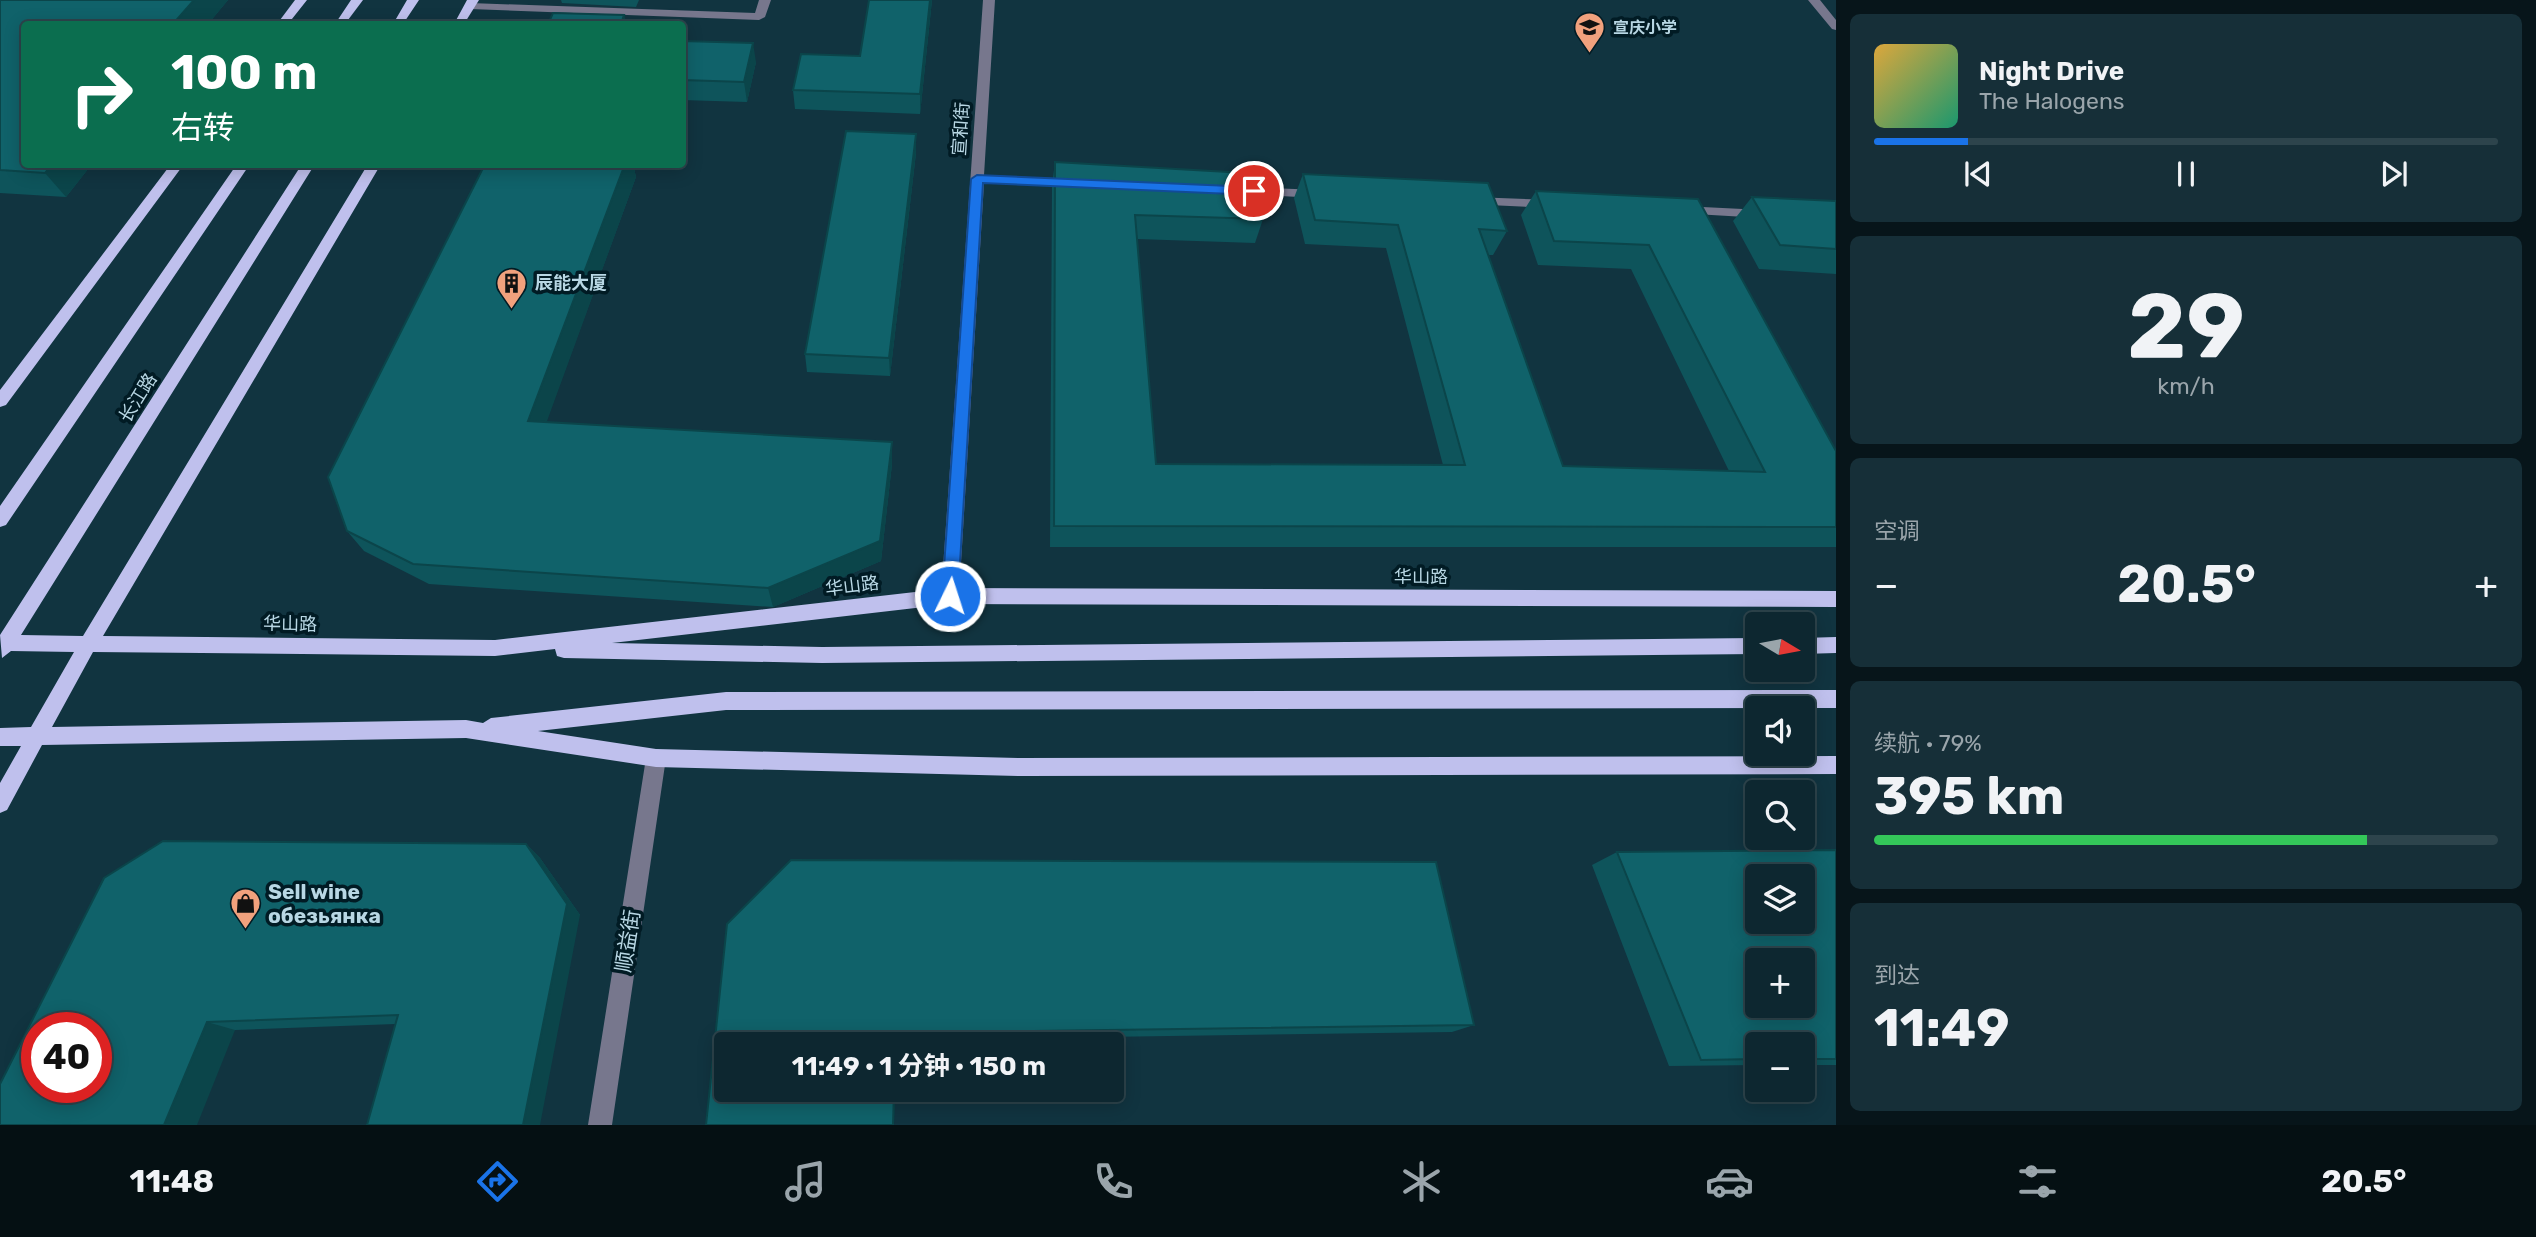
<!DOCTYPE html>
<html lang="zh">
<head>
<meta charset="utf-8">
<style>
  body { margin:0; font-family:Rubik,"Noto Sans SC",sans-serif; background:#162f38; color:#f1f3f6; height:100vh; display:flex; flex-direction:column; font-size:26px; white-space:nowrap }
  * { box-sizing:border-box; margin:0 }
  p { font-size:23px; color:#9aa5ab }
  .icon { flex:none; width:38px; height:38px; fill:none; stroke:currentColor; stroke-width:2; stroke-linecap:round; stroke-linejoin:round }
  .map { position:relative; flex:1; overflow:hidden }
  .panel { display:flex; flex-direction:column; gap:14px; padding:14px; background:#07151a; width:700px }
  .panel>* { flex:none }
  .hud { position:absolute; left:21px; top:21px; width:665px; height:147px; border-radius:7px; box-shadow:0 4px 18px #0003,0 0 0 2px #2d444c; background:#0b6e4f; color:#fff; overflow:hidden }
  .needle { width:46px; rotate:100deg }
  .tools { position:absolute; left:1745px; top:612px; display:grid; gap:14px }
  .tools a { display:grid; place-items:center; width:70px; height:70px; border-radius:7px; background:#0d2730; box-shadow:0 4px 18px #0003,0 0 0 2px #2d444c; font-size:35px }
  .speed { position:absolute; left:21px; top:1012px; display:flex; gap:14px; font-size:35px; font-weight:700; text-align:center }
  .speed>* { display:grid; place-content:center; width:91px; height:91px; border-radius:50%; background:#0d2730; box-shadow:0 4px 18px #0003,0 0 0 2px #2d444c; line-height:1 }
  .speed .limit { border:10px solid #d22; background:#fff; color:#111 }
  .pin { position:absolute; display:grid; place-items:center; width:60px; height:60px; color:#fff; margin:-30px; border:4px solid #fff; border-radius:50%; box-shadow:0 2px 7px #0007 }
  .me { position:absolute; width:77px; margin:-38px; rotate:4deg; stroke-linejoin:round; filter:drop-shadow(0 0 5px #0008) }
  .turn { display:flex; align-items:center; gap:24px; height:147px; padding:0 35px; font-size:32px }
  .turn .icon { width:91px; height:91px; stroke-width:2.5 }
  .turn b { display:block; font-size:49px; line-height:60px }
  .big { font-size:52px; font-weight:700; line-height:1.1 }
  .panel .tile { flex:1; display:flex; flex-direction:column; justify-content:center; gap:10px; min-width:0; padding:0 24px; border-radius:10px; background:#162f38 }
  .panel .dial { align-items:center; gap:0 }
  .dial b { font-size:91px; line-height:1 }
  .song { display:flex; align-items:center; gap:21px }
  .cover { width:84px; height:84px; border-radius:10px; background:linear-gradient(135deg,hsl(40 70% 55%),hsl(160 70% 35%)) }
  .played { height:7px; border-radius:4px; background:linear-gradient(90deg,#1a73e8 15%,#2d444c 15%) }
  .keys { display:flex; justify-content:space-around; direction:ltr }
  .heat { display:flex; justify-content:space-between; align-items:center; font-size:38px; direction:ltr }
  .charge { height:10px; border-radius:5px; background:linear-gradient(90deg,#34c759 79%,#2d444c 0) }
  .trip { position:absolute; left:714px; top:1032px; width:410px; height:70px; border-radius:7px; background:#0d2730; box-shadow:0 4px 18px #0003,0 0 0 2px #2d444c; font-weight:700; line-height:70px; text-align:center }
  .dock { display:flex; height:112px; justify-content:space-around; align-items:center; background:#051013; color:#9aa5ab }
  .dock .icon { width:49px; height:49px }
  .dock .selected { color:#1a73e8 }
  .dock b { font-size:32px; color:#f1f3f6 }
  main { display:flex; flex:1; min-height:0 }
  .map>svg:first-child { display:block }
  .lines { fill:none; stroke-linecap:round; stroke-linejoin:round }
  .minor { fill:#77778d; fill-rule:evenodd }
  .major { fill:#bfc0ed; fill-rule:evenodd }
  .wall { fill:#0e545b }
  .shaded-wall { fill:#0b454a }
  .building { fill:#10626a; stroke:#0b454a; stroke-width:2; fill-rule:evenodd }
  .route { fill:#1a73e8; stroke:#114b97; stroke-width:2 }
  .labels { text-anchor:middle; stroke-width:7; stroke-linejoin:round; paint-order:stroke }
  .far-poi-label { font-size:16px; font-weight:bold; fill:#b8d7e4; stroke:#011b24; text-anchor:start }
  .street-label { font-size:18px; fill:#b8d7e4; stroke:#011b24 }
  .poi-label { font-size:18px; font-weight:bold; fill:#b8d7e4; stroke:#011b24; text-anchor:start }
  .near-poi-label { font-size:21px; font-weight:bold; fill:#b8d7e4; stroke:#011b24; text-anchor:start }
  .near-street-label { font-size:21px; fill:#b8d7e4; stroke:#011b24 }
</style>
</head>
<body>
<main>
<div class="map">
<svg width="1836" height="1125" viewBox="0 0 1836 1125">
  <rect width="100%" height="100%" fill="#113440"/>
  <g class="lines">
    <path class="minor" d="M759 0H771L765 17 759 20 470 9 464 6 470 3 755 13Z
      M983 0H995L984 175 1077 179 1084 183 1077 187 984 183 959 596 956 601 950 604 944 601 941 596Z
      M1808 0H1820L1836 20V30L1832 29Z
      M1242 187 1319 190 1326 194 1319 198 1237 194V188Z
      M1472 197 1553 200 1560 204 1553 208 1467 204 1465 201Z
      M1682 206 1763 210 1770 214 1763 218 1677 213 1675 210Z
      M656 749 663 751 666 758 612 1125H588L646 758 649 751Z"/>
    <path class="major" d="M295 0H307L288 24H277Z
      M351 0H363L345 24H335Z
      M407 0H419L403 24H393Z
      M467 0H479L464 24H454Z
      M171 164H184L6 405 0 407V390Z
      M237 164H250L6 525 0 527V506Z
      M302 164H315L21 635 83 636 368 164H381L103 636 495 640 950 588 1836 591V607L950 604 612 643 822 647 1757 638V654L822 663 564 658 557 656 555 649 495 656 93 652 52 727 466 720 483 723 491 718 726 692 1836 690V708L726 710 538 731 656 749 1021 758 1836 756V774L1021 776 656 767 466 738 42 745 7 810 0 813V783L21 746H0V728L31 727 74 652 11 651 2 658 0 635Z
      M1836 637V653L1802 654V638Z"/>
  </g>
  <path class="wall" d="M0 0H228L208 24 24 164H92L66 197 0 193Z
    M561 0H639L636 7 562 3Z
    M869 0H932L920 114 795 109 793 90 860 56Z
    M682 41 756 62 747 102 682 100Z
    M916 134V153L890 376 807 372 805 354Z
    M1055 162 1263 219 1255 243 1137 239 1156 464 1443 465 1386 248 1305 244 1294 198 1303 174 1507 231 1493 255H1488L1563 466 1729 471 1631 269 1538 265 1521 215 1536 191 1698 199 1836 451V547H1050L1052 186Z
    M485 164H633L636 177 546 422 892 442V464L881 561 773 607 429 584 364 551 347 531Z
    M1752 197 1836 201V274L1759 269 1733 221Z
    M526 844 540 858 580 915 395 1024 235 1030 0 1125Z
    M1836 850V1065H1802V1045H1757V1065L1669 1066 1592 865 1617 852Z
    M727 924 1474 1025 1452 1032 895 1040Z"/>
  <path class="shaded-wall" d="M194 0H228L208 24H173Z
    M930 0H932L920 114V94Z
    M624 15 627 24H621Z
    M753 43 756 62 747 102 744 82Z
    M916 134V153L890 376 889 358Z
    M53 164H92L66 197 45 173Z
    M625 164H633L636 177 539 443 528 421Z
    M892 442V464L881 561 773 607 768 588Z
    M526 844 540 858 580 915 540 1125H523Z
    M207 1022 235 1030 197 1125H164Z
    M894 1090H895L894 1125H893Z"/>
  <path class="building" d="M0 0H194L173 24H24V164H53L45 173 0 170Z
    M869 0H930L920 94 793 90 801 54 860 56Z
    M553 13 624 15 621 24H548Z
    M682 41 753 43 744 82 682 80Z
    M846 131 916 134 889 358 805 354Z
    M1055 162 1263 174V219L1135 215 1156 464 1465 465 1398 225 1315 220 1303 174 1488 183 1507 231 1479 229 1563 466 1765 472 1649 245 1554 241 1536 191 1698 199 1836 451V527L1054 526Z
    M485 164H625L528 421 892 442 880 541 768 588 413 564 347 531 328 477Z
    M1752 197 1836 201V249L1780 245Z
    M163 841 526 844 567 904 523 1125H367L398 1015 207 1022 164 1125H0V1084L104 878ZM37 1027H96V1087H37Z
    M1836 850V1059H1802V1045H1757V1059L1701 1060 1617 852ZM1757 877H1802V922H1757ZM1757 961H1802V1006H1757Z
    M791 860 1436 862 1474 1025 894 1033V1045H726V1090H894L893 1125H706L727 924Z"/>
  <path class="route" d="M977 175 1254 187 1260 191 1254 195 983 183 958 596 956 601H944L942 596 971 179Z"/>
  <defs>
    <symbol id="school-pin" viewBox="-11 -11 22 30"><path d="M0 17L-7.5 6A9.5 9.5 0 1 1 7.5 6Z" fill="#f1a17d" stroke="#011b24"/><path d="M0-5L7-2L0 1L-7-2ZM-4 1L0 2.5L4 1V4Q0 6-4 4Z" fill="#111"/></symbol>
    <symbol id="building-pin" viewBox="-11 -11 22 30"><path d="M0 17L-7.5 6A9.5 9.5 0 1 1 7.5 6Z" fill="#f1a17d" stroke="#011b24"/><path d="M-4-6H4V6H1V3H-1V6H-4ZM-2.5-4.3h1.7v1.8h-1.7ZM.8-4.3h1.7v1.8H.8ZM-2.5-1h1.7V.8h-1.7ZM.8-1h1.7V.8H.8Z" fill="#111"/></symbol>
    <symbol id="shop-pin" viewBox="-11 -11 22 30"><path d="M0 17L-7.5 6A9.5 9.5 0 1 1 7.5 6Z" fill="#f1a17d" stroke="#011b24"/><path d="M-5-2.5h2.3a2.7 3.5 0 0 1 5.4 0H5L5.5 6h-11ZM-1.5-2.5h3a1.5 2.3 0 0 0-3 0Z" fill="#111"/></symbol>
  </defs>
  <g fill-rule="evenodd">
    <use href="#school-pin" x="1572" y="10" width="35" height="47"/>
    <use href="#building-pin" x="494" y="266" width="35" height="47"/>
    <use href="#shop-pin" x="228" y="886" width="35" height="47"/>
  </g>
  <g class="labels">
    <g class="far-poi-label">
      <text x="1613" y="33">宣庆小学</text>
    </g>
    <g class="street-label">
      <text transform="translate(961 129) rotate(-86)" y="6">宣和街</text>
      <text transform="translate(138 398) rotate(-58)" y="6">长江路</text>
      <text x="1421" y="583">华山路</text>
      <text transform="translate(852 586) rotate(-7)" y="6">华山路</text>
      <text transform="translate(290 624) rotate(1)" y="6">华山路</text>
    </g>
    <g class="poi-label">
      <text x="535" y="289">辰能大厦</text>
    </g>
    <g class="near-poi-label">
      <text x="268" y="899">Sell wine<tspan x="268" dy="24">обезьянка</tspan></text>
    </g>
    <g class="near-street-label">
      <text transform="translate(628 941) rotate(-81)" y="7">顺益街</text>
    </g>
  </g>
</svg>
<div class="tools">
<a><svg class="needle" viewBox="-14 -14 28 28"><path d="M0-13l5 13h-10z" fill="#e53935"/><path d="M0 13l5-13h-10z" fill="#9aa5ab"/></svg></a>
<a><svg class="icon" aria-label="sound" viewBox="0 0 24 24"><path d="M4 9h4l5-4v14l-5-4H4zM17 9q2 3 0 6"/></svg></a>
<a><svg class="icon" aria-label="search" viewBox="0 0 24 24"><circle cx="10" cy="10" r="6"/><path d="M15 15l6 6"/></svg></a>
<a><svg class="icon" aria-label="layers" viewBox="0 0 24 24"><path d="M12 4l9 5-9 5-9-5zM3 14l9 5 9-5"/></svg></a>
<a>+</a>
<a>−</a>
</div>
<div class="speed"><div class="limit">40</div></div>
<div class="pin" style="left:1254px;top:191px;background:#d93025"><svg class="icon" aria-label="arrive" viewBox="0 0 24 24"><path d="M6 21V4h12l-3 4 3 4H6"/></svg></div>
<svg class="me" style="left:950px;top:596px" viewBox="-20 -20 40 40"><circle r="17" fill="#1a73e8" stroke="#fff" stroke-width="3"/><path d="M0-11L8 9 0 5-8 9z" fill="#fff"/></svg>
<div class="trip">11:49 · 1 分钟 · 150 m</div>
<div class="hud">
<div class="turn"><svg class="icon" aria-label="right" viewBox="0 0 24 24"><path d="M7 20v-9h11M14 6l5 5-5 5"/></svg><div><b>100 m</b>右转</div></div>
</div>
</div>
<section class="panel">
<div class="tile">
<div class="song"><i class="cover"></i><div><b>Night Drive</b><p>The Halogens</p></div></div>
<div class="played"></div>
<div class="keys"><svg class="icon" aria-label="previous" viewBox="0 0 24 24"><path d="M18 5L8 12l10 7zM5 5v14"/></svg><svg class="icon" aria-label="pause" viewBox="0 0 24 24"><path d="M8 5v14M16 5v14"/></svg><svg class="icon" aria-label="next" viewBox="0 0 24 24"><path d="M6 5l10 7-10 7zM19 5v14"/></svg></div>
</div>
<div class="tile dial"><b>29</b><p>km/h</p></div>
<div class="tile"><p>空调</p>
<div class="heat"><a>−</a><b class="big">20.5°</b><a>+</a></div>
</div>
<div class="tile"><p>续航 · 79%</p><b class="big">395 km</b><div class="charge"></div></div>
<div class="tile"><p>到达</p><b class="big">11:49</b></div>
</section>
</main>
<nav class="dock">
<b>11:48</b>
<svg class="icon selected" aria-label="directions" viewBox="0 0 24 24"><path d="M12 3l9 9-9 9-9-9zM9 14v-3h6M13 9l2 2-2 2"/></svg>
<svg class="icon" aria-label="music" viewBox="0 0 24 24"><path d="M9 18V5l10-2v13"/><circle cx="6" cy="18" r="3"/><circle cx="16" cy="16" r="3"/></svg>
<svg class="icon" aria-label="phone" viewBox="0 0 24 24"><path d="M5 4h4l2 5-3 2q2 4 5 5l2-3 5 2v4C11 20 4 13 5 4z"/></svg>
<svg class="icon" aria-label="climate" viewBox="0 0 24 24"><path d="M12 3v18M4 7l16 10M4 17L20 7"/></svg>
<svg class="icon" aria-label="car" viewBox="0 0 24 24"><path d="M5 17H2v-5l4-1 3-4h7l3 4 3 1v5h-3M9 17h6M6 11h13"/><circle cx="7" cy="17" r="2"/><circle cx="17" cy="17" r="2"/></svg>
<svg class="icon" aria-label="filters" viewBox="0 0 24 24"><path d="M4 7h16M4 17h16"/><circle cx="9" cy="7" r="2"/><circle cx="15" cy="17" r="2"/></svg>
<b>20.5°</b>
</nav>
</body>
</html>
